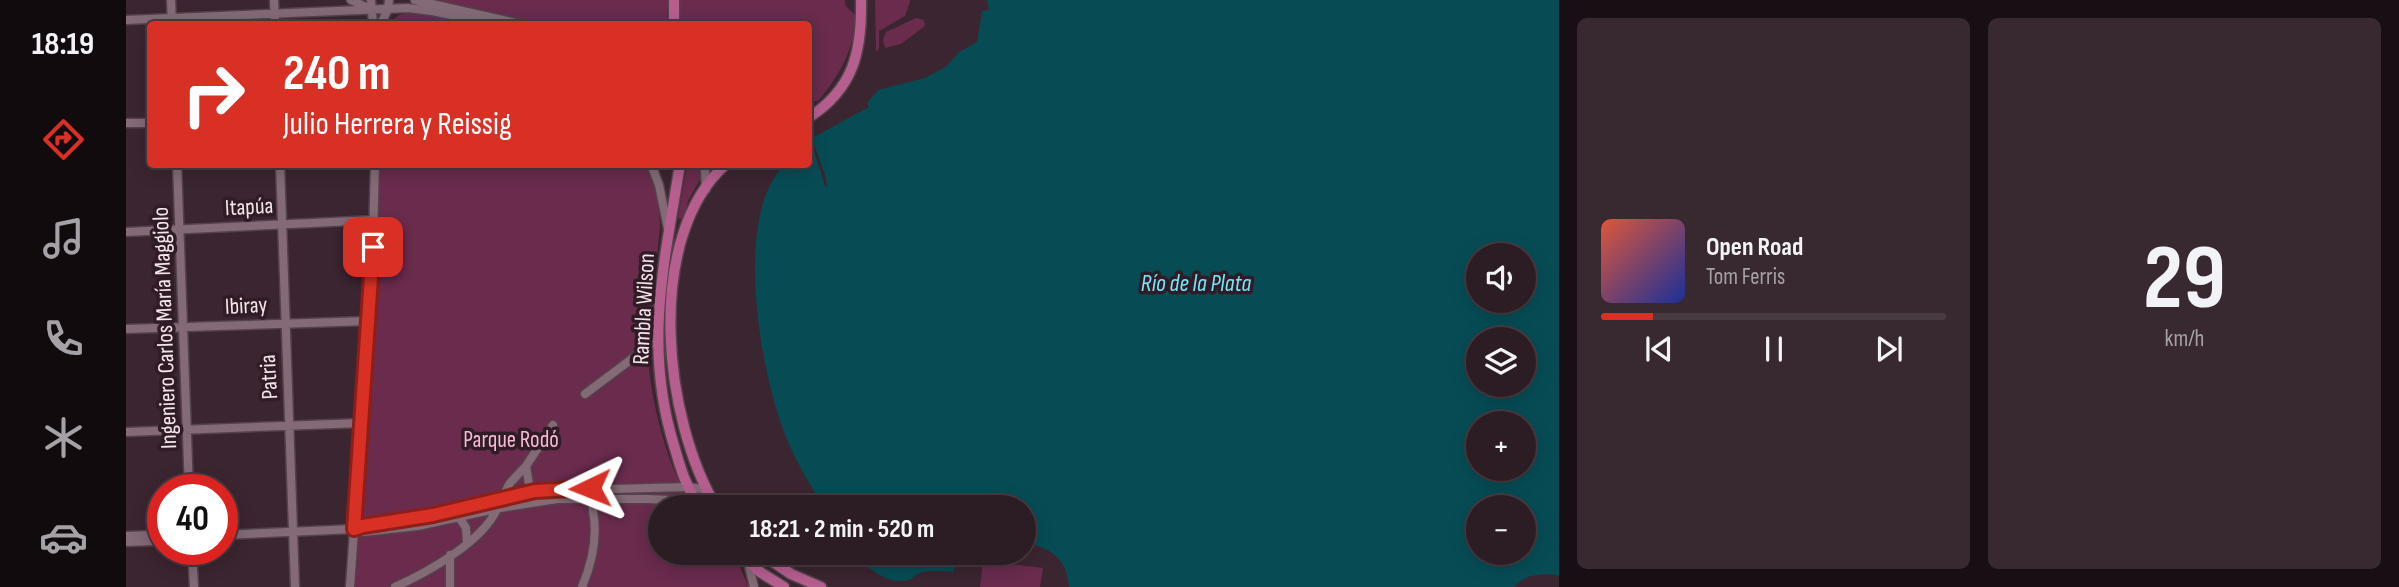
<!DOCTYPE html>
<html lang="es">
<head>
<meta charset="utf-8">
<style>
  body { margin:0; font-family:"Sofia Sans Condensed",sans-serif; background:#382931; color:#f1f3f6; height:100vh; display:flex; flex-direction:column; font-size:26px; white-space:nowrap }
  * { box-sizing:border-box; margin:0 }
  p { font-size:23px; color:#a6a1a6 }
  .icon { flex:none; width:38px; height:38px; fill:none; stroke:currentColor; stroke-width:2; stroke-linecap:round; stroke-linejoin:round }
  .map { position:relative; flex:1; overflow:hidden }
  .drawer { display:flex; flex-direction:column; gap:18px; padding:18px; background:#180f14; width:840px }
  .drawer>* { flex:none }
  .banner { position:absolute; left:21px; top:21px; width:665px; height:147px; border-radius:7px; box-shadow:0 4px 18px #0003,0 0 0 2px #483a41; background:#d93025; color:#fff; overflow:hidden }
  .tools { position:absolute; left:1340px; top:243px; display:grid; gap:14px }
  .tools a { display:grid; place-items:center; width:70px; height:70px; border-radius:50%; background:#2c1c24; box-shadow:0 4px 18px #0003,0 0 0 2px #483a41; font-size:35px }
  .speed { position:absolute; left:21px; top:474px; display:flex; gap:14px; font-size:35px; font-weight:700; text-align:center }
  .speed>* { display:grid; place-content:center; width:91px; height:91px; border-radius:50%; background:#2c1c24; box-shadow:0 4px 18px #0003,0 0 0 2px #483a41; line-height:1 }
  .speed .limit { border:10px solid #d22; background:#fff; color:#111 }
  .pin { position:absolute; display:grid; place-items:center; width:60px; height:60px; color:#fff; margin:-30px; border-radius:14px; box-shadow:0 4px 10px #0006 }
  .me { position:absolute; width:77px; margin:-38px; rotate:268deg; stroke-linejoin:round; filter:drop-shadow(0 0 5px #0008) }
  .turn { display:flex; align-items:center; gap:24px; height:147px; padding:0 21px; font-size:32px }
  .turn .icon { width:91px; height:91px; stroke-width:2.5 }
  .turn b { display:block; font-size:49px; line-height:60px }
  .drawer .tile { flex:1; display:flex; flex-direction:column; justify-content:center; gap:10px; min-width:0; padding:0 24px; border-radius:10px; background:#382931 }
  .drawer .dial { align-items:center; gap:0 }
  .dial b { font-size:91px; line-height:1 }
  .song { display:flex; align-items:center; gap:21px }
  .cover { width:84px; height:84px; border-radius:10px; background:linear-gradient(135deg,hsl(10 70% 55%),hsl(230 70% 35%)) }
  .played { height:7px; border-radius:4px; background:linear-gradient(90deg,#d93025 15%,#483a41 15%) }
  .keys { display:flex; justify-content:space-around; direction:ltr }
  .drawer .tiles { flex:1; display:grid; gap:18px; grid-template-columns:repeat(2,1fr) }
  .trip { position:absolute; left:522px; top:495px; width:388px; height:70px; border-radius:35px; background:#2c1c24; box-shadow:0 4px 18px #0003,0 0 0 2px #483a41; font-weight:700; line-height:70px; text-align:center }
  main { display:flex; flex:1; min-height:0 }
  .tabs { display:flex; flex-direction:column; width:126px; justify-content:space-around; align-items:center; background:#120b0e; color:#a6a1a6 }
  .tabs .icon { width:49px; height:49px }
  .tabs .active { color:#d93025 }
  .tabs b { font-size:32px; color:#f1f3f6 }
  .map>svg:first-child { display:block }
  .green { fill:#6a2b4d }
  .water { fill:#074c55; fill-rule:evenodd }
  .lines { fill:none; stroke-linecap:round; stroke-linejoin:round }
  .minor-casing { stroke:#54424b; stroke-width:11 }
  .major-casing { stroke:#54424b; stroke-width:13 }
  .minor { stroke:#836a76; stroke-width:8 }
  .major { stroke:#b65f8f; stroke-width:10 }
  .route-casing { stroke:#8d1f18; stroke-width:18 }
  .route { stroke:#d93025; stroke-width:12 }
  .labels { text-anchor:middle; stroke-width:7; stroke-linejoin:round; paint-order:stroke }
  .street-label { font-size:23px; fill:#f4e5eb; stroke:#301c26 }
  .park-label { font-size:23px; fill:#f7b9d7; stroke:#301c26 }
  .water-label { font-size:24px; font-style:italic; fill:#73e8fa; stroke:#301c26 }
</style>
</head>
<body>
<main>
<nav class="tabs">
<b>18:19</b>
<svg class="icon active" aria-label="directions" viewBox="0 0 24 24"><path d="M12 3l9 9-9 9-9-9zM9 14v-3h6M13 9l2 2-2 2"/></svg>
<svg class="icon" aria-label="music" viewBox="0 0 24 24"><path d="M9 18V5l10-2v13"/><circle cx="6" cy="18" r="3"/><circle cx="16" cy="16" r="3"/></svg>
<svg class="icon" aria-label="phone" viewBox="0 0 24 24"><path d="M5 4h4l2 5-3 2q2 4 5 5l2-3 5 2v4C11 20 4 13 5 4z"/></svg>
<svg class="icon" aria-label="climate" viewBox="0 0 24 24"><path d="M12 3v18M4 7l16 10M4 17L20 7"/></svg>
<svg class="icon" aria-label="car" viewBox="0 0 24 24"><path d="M5 17H2v-5l4-1 3-4h7l3 4 3 1v5h-3M9 17h6M6 11h13"/><circle cx="7" cy="17" r="2"/><circle cx="17" cy="17" r="2"/></svg>
</nav>
<div class="map">
<svg width="1433" height="587" viewBox="0 0 1433 587">
  <rect width="100%" height="100%" fill="#3b2530"/>
  <path class="green" d="M305 0H542L541 24H409Z
    M553 0H719V5L730 16C728 50 714 75 692 101H683L682 24H553Z
    M749 0H784V2L779 16 753 31V48L750 52Z
    M286 12 302 13 350 24H261L273 15Z
    M790 18 798 20 799 26 775 44 759 48 757 40 760 32Z
    M253 165H523L532 196 534 225 522 355C524 398 542 475 569 507L534 508V553H607L623 587H229L252 219Z
    M565 165 575 166 576 176 562 201 558 220 552 218 560 171Z
    M857 561 917 568 914 587H854Z"/>
  <path class="water" d="M861 0H1433V576C1417 572 1399 574 1388 587H943C940 557 926 549 898 542V508L698 507C683 483 668 459 658 432 634 369 607 217 658 165L682 164 683 149 687 147 699 186 701 187 700 178 686 138 743 107 741 103 752 90 799 78 821 66 833 52 851 42 856 11 863 10ZM1353 256H1398V301H1353ZM1353 340H1398V385H1353ZM1353 424H1398V469H1353ZM1353 508H1398V553H1353Z
    M727 553H837L829 564 827 572C816 571 805 570 794 573 789 574 789 577 785 579 763 587 741 568 727 553Z"/>
  <g class="lines">
    <defs>
      <path id="minor" d="M45 0 46 24
        M148 0 149 24
        M225 0 244 9
        M245 0 247 24
        M289 0 394 24
        M0 20 282 8 306 11 368 24
        M255 24 262 9 263 0
        M0 123H24
        M51 164 63 490
        M154 164 169 587
        M525 164 533 185 542 229
        M577 164 579 170 580 189
        M0 232 248 220
        M0 329 242 321
        M459 394 531 340
        M0 432 235 423
        M400 466 405 496
        M376 498 384 483 400 466 427 425
        M333 517 340 528 341 543
        M228 529 237 532 292 526 374 508 431 499H521L546 500 571 508
        M96 535 228 529 237 526 307 515 409 491 562 487 576 489 583 493
        M0 536 28 535 37 538
        M0 542 28 541 34 538
        M66 550 68 587
        M622 562 628 587
        M224 587 246 274 249 164
        M269 587C302 572 356 542 371 509
        M324 587V555
        M456 587C466 563 472 537 467 511 467 505 465 500 464 494"/>
      <path id="major" d="M548 0V24
        M682 118C728 89 736 51 735 0
        M554 164C538 265 517 348 549 449 555 470 561 490 575 508
        M591 508C538 422 517 238 600 164
        M613 553 634 572 658 587
        M634 553 665 574 695 587"/>
    </defs>
    <use href="#minor" class="minor-casing"/>
    <use href="#major" class="major-casing"/>
    <use href="#minor" class="minor"/>
    <use href="#major" class="major"/>
  </g>
  <g class="lines">
    <defs>
      <path id="route" d="M247 247 228 529 237 526 307 515 409 491 464 488"/>
    </defs>
    <use href="#route" class="route-casing"/>
    <use href="#route" class="route"/>
  </g>
  <g class="labels">
    <g class="street-label">
      <text transform="translate(123 206) rotate(-3)" y="8">Itapúa</text>
      <text transform="translate(120 305) rotate(-3)" y="8">Ibiray</text>
      <text transform="translate(517 309) rotate(-87)" y="8">Rambla Wilson</text>
      <text transform="translate(38 328) rotate(-92)" y="8">Ingeniero Carlos María Maggiolo</text>
      <text transform="translate(142 377) rotate(-93)" y="8">Patria</text>
    </g>
    <g class="park-label">
      <text x="385" y="447">Parque Rodó</text>
    </g>
    <g class="water-label">
      <text x="1070" y="291">Río de la Plata</text>
    </g>
  </g>
</svg>
<div class="tools">
<a><svg class="icon" aria-label="sound" viewBox="0 0 24 24"><path d="M4 9h4l5-4v14l-5-4H4zM17 9q2 3 0 6"/></svg></a>
<a><svg class="icon" aria-label="layers" viewBox="0 0 24 24"><path d="M12 4l9 5-9 5-9-5zM3 14l9 5 9-5"/></svg></a>
<a>+</a>
<a>−</a>
</div>
<div class="speed"><div class="limit">40</div></div>
<div class="pin" style="left:247px;top:247px;background:#d93025"><svg class="icon" aria-label="arrive" viewBox="0 0 24 24"><path d="M6 21V4h12l-3 4 3 4H6"/></svg></div>
<svg class="me" style="left:464px;top:488px" viewBox="-20 -20 40 40"><path d="M0-17L14 15 0 8-14 15z" fill="#d93025" stroke="#fff" stroke-width="4"/></svg>
<div class="trip">18:21 · 2 min · 520 m</div>
<div class="banner">
<div class="turn"><svg class="icon" aria-label="right" viewBox="0 0 24 24"><path d="M7 20v-9h11M14 6l5 5-5 5"/></svg><div><b>240 m</b>Julio Herrera y Reissig</div></div>
</div>
</div>
<section class="drawer">
<div class="tiles">
<div class="tile">
<div class="song"><i class="cover"></i><div><b>Open Road</b><p>Tom Ferris</p></div></div>
<div class="played"></div>
<div class="keys"><svg class="icon" aria-label="previous" viewBox="0 0 24 24"><path d="M18 5L8 12l10 7zM5 5v14"/></svg><svg class="icon" aria-label="pause" viewBox="0 0 24 24"><path d="M8 5v14M16 5v14"/></svg><svg class="icon" aria-label="next" viewBox="0 0 24 24"><path d="M6 5l10 7-10 7zM19 5v14"/></svg></div>
</div>
<div class="tile dial"><b>29</b><p>km/h</p></div>
</div>
</section>
</main>
</body>
</html>
